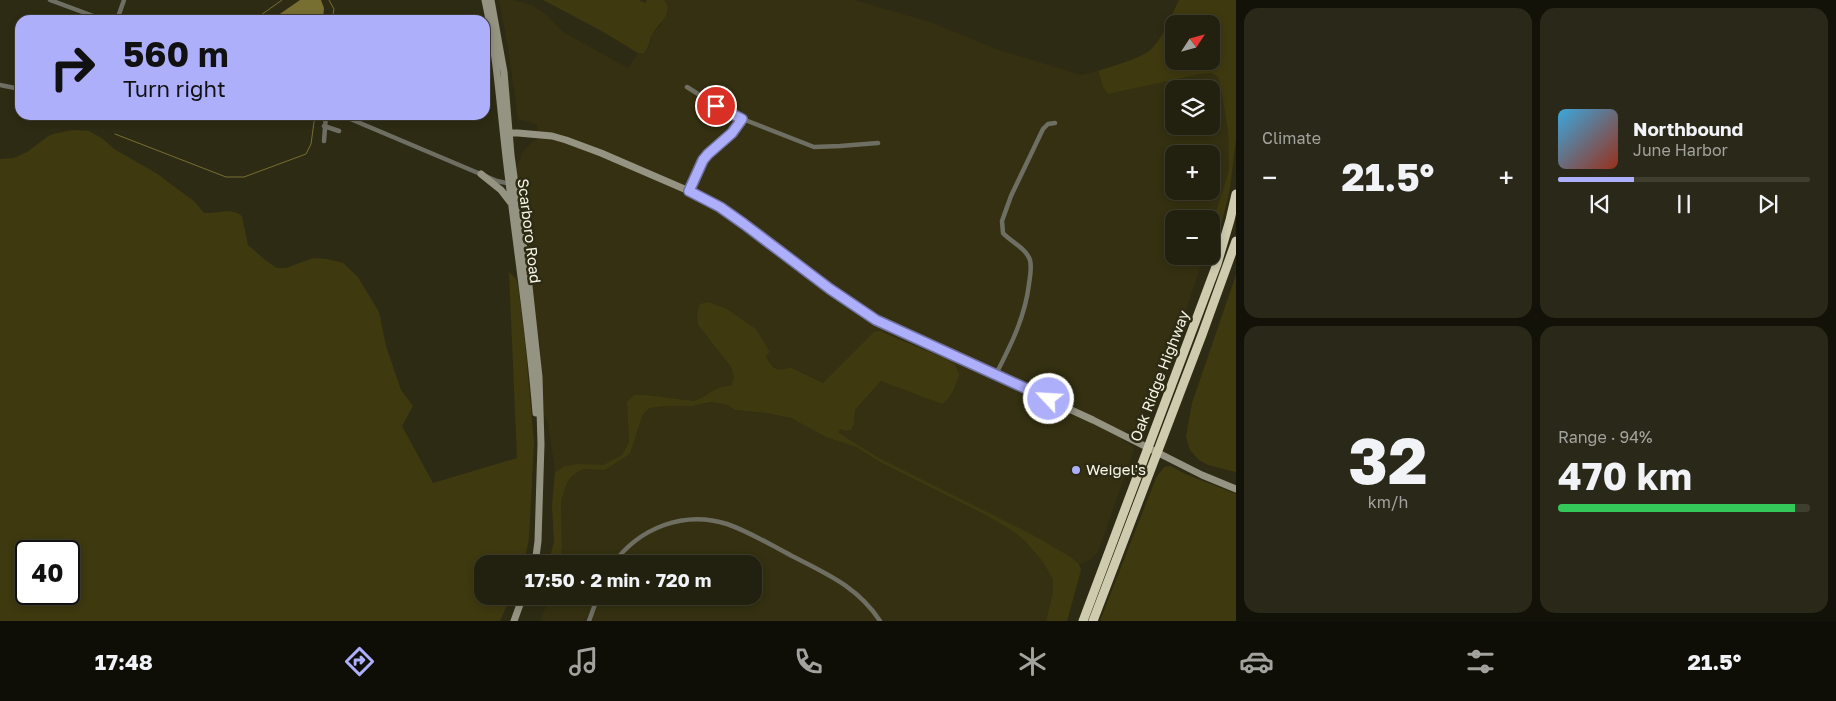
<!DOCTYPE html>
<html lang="en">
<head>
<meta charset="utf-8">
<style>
  body { margin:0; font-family:"Golos Text",sans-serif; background:#2a2818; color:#f1f3f6; height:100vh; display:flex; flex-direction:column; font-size:19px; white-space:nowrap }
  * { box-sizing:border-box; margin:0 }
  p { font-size:16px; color:#a2a39e }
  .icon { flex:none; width:28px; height:28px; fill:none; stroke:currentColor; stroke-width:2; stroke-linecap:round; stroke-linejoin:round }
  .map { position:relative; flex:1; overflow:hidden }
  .details { display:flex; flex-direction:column; gap:8px; padding:8px; background:#131208; width:600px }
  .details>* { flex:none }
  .top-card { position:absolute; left:15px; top:15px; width:475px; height:105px; border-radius:15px; box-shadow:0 2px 8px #0003,0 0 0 1px #3f3e2f; background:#adaffb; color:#111; overflow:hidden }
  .needle { width:32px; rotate:54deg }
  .fabs { position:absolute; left:1165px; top:15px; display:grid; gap:10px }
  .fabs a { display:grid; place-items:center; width:55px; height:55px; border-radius:10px; background:#22200f; box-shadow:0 2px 8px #0003,0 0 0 1px #3f3e2f; font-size:25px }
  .speed { position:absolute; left:15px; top:540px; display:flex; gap:10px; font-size:25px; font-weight:700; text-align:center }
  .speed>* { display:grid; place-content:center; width:65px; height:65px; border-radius:50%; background:#22200f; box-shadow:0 2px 8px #0003,0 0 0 1px #3f3e2f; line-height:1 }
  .speed .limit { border:2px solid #111; border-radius:8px; background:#fff; color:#111 }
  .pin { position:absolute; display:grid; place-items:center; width:42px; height:42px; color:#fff; margin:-21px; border:2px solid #fff; border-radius:50%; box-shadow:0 1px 5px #0007 }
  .me { position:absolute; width:55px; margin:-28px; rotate:295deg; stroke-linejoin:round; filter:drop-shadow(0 0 4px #0008) }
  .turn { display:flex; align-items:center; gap:18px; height:105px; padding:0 25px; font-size:22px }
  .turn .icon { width:65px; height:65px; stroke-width:2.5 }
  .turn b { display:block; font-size:35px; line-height:42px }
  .big { font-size:38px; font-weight:700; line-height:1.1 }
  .details .tile { flex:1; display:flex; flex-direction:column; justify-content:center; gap:8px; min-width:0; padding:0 18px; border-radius:15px; background:#2a2818 }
  .details .dial { align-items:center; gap:0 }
  .dial b { font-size:65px; line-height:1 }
  .song { display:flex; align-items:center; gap:15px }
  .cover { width:60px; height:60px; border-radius:8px; background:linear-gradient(135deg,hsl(200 70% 55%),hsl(10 70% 35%)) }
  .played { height:5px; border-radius:2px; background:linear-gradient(90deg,#adaffb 30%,#3f3e2f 30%) }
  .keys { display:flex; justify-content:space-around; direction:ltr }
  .heat { display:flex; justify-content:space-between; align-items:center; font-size:28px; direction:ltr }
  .charge { height:8px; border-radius:4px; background:linear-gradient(90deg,#34c759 94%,#3f3e2f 0) }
  .details .tiles { flex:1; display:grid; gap:8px; grid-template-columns:repeat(2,1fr) }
  .trip { position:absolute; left:474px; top:555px; width:288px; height:50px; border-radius:15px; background:#22200f; box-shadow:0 2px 8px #0003,0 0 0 1px #3f3e2f; font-weight:700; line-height:50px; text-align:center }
  .menu { display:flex; height:80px; justify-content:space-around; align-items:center; background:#0e0d06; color:#a2a39e }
  .menu .icon { width:35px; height:35px }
  .menu .current { color:#adaffb }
  .menu b { font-size:22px; color:#f1f3f6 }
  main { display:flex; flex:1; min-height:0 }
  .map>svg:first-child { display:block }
  .built { fill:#343011; fill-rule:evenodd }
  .green { fill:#3f3910; fill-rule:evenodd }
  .water { fill:#776f31 }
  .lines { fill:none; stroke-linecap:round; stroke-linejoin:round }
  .stream { stroke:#776f31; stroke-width:1 }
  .street { stroke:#6f6e62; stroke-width:4.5 }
  .secondary { stroke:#959382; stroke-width:7 }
  .highway { stroke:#cecbaf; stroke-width:9 }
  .route-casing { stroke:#7072a3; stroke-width:12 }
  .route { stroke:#adaffb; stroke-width:9 }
  .poi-dot { fill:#adaffb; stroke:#2e2b14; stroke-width:2 }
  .labels { text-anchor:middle; stroke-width:5; stroke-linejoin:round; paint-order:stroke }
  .street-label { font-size:15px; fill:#f7f6e7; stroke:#2e2b14 }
  .poi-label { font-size:15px; fill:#f7f6e7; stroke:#2e2b14; text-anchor:start }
</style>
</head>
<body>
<main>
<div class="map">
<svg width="1236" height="621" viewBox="0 0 1236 621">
  <rect width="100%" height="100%" fill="#2e2b14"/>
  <path class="built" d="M499 0H513L532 5 546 14 563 32 628 68 638 53H644L650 45 652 34 660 26 667 11 664 0H854L930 22 996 49 1081 75 1098 71 1103 87 1200 74 1212 73 1219 78 1228 131 1229 170 1211 227V219H1174V256H1204L1178 334 1140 421 1134 429 1126 430 1121 439 1133 447 1134 450 1098 552 1089 561 1079 564 1071 557 1033 535 881 459 839 433 840 429 854 424 855 410 881 381 947 400 954 391 957 383 958 369 954 364 919 346 887 333 874 332 823 383 795 369 790 367 782 370 777 369 771 365 766 356 770 352 756 329 727 309 715 305 698 325 731 367 734 377 731 386H724L694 401 627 402 629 442 622 455 603 465 565 466 555 472 548 422 543 413 540 342 536 327 515 170 523 152 531 143 538 139 537 124 518 119 508 47ZM1174 89H1211V126H1174ZM1174 154H1211V191H1174Z
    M711 402 727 405 735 410 766 413 790 418 856 447 880 462 986 515 1014 532 1025 541 1043 562 1053 580V592L1046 621H540L550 596H752V564H560L562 546 561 502 566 485 571 477 579 471 584 468 605 470 630 454 643 414 650 408 667 406H692Z"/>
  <path class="green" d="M543 0H639L645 3 647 0H664C675 14 657 24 652 35 649 42 649 47 644 53H638L600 30Z
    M1179 0H1236V139L1230 188 1215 251 1211 254V227L1229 170 1228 131 1219 78 1212 73 1200 74 1108 94 1103 87 1098 71C1113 66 1136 60 1149 51 1162 41 1172 14 1179 0ZM1174 24H1211V61H1174Z
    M73 130 89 131 103 139 114 149 156 173 195 202 204 213C218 214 231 207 242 216L248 245 265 260 277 268H286L313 258 327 259 343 263 358 277 379 312 386 346 401 390 413 406 402 426 433 483 517 458 509 272 516 279 518 286 525 342 534 442 529 538 524 564H482V596H511L500 621H0V159L14 158 27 152 47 137 53 134ZM69 551V594H26V551Z
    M1236 275V472L1208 465 1199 460 1190 450 1186 437 1192 403Z
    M708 302 727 309 756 329 770 352 766 356C772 368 776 373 790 367L823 383 874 332 880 331 946 359 955 364 959 374C956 386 953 396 942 404L881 381 855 410 854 424 851 430 845 431 840 429 839 433 881 459 1033 535 1071 557 1079 564 1081 570 1067 621H1046L1053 592V580L1043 562 1025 541 1014 532 986 515 880 462 856 447 826 437 791 418 766 413 735 410 727 405 711 402 692 406H667L650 408 643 414 630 454 605 470 584 469 579 471 571 477 566 485 561 502 562 546 560 564H548L554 542 552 505 555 472 565 466 577 464 603 465 622 455 629 442 627 402 634 395H646L693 401C709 397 714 385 731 386L734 377 731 367 698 325 697 314 700 304Z
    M1171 466 1185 474 1236 494V621H1100L1156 478 1164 467Z"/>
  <path class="water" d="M300 0H321L324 8 323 20H271Z"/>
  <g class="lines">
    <path class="stream" d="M329 0 334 9 332 20
      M254 20 282 0
      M115 134 226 177H244L306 154 311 144 315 115"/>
    <path class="street" d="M50 0 104 20
      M117 20 124 0
      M0 85 20 89
      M687 87 730 114 814 147 840 146 878 143
      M341 115 497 181 511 184
      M324 126 339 131
      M324 141 326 115
      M689 191 703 160 733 133 742 119
      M996 374C1011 345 1025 317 1029 284 1030 276 1032 268 1030 260 1026 248 1011 242 1003 233L1002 221 1011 196 1043 129 1048 124 1055 123
      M613 564C639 528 684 510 727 524 750 532 771 545 792 556 827 574 858 587 880 621
      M589 621 598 596"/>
    <path class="secondary" d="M485 0C498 60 501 121 509 182 518 259 530 335 536 413
      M491 0 504 72 511 155 529 286 539 377 541 444 538 541 535 564
      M504 133H518L552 136 566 140 601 153 689 191 719 207 744 224 830 289 876 320 1093 420 1202 475 1236 489
      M481 174 501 190 511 203
      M514 621 523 596"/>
    <path class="highway" d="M1083 621 1217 264 1230 220 1236 194
      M1093 621 1202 335 1236 241"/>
  </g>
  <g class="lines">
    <defs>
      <path id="route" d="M716 106 742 119 732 133 708 154 703 160 689 191 720 207 744 224 830 289 876 320 1049 399"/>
    </defs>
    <use href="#route" class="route-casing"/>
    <use href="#route" class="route"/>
  </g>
  <circle class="poi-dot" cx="1076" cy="470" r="5"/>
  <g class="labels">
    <g class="street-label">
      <text transform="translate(529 231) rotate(83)" y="5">Scarboro Road</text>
      <text transform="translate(1160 376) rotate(-69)" y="5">Oak Ridge Highway</text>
    </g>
    <g class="poi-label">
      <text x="1086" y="475">Weigel's</text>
    </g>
  </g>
</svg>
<div class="fabs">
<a><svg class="needle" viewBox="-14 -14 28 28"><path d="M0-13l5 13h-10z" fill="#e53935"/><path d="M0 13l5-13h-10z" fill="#a2a39e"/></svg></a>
<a><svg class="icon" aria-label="layers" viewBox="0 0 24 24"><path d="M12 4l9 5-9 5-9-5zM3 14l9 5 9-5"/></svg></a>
<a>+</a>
<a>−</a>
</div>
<div class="speed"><div class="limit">40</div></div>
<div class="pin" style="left:716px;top:106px;background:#d93025"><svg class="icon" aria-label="arrive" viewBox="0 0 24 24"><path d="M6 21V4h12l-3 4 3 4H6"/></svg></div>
<svg class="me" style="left:1049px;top:399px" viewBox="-20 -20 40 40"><circle r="17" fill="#adaffb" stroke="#fff" stroke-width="3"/><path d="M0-11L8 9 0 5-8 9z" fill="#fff"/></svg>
<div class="trip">17:50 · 2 min · 720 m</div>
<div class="top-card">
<div class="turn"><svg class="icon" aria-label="right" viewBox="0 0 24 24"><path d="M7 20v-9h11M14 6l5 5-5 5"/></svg><div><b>560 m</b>Turn right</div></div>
</div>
</div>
<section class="details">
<div class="tiles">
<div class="tile"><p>Climate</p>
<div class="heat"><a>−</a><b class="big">21.5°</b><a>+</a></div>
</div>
<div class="tile">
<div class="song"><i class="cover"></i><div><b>Northbound</b><p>June Harbor</p></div></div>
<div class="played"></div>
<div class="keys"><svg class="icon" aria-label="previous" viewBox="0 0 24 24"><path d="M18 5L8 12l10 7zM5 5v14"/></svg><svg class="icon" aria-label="pause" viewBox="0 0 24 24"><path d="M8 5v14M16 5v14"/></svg><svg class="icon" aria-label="next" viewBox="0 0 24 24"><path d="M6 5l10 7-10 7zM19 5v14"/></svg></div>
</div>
<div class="tile dial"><b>32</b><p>km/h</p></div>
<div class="tile"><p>Range · 94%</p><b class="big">470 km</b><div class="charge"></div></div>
</div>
</section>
</main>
<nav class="menu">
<b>17:48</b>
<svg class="icon current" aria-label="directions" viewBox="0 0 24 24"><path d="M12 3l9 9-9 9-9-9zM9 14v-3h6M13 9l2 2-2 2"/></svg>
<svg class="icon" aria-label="music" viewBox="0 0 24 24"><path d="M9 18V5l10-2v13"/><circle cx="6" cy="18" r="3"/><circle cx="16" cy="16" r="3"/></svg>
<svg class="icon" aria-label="phone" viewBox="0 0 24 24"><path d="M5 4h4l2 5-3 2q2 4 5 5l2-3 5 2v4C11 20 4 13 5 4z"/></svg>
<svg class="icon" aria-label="climate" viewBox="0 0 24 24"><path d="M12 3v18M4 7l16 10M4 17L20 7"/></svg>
<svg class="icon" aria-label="car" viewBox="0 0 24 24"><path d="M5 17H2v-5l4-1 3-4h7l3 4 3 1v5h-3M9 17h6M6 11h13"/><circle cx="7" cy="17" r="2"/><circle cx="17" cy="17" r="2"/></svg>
<svg class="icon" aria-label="filters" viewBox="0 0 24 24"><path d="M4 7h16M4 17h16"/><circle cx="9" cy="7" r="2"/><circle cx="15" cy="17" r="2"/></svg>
<b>21.5°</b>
</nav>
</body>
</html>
